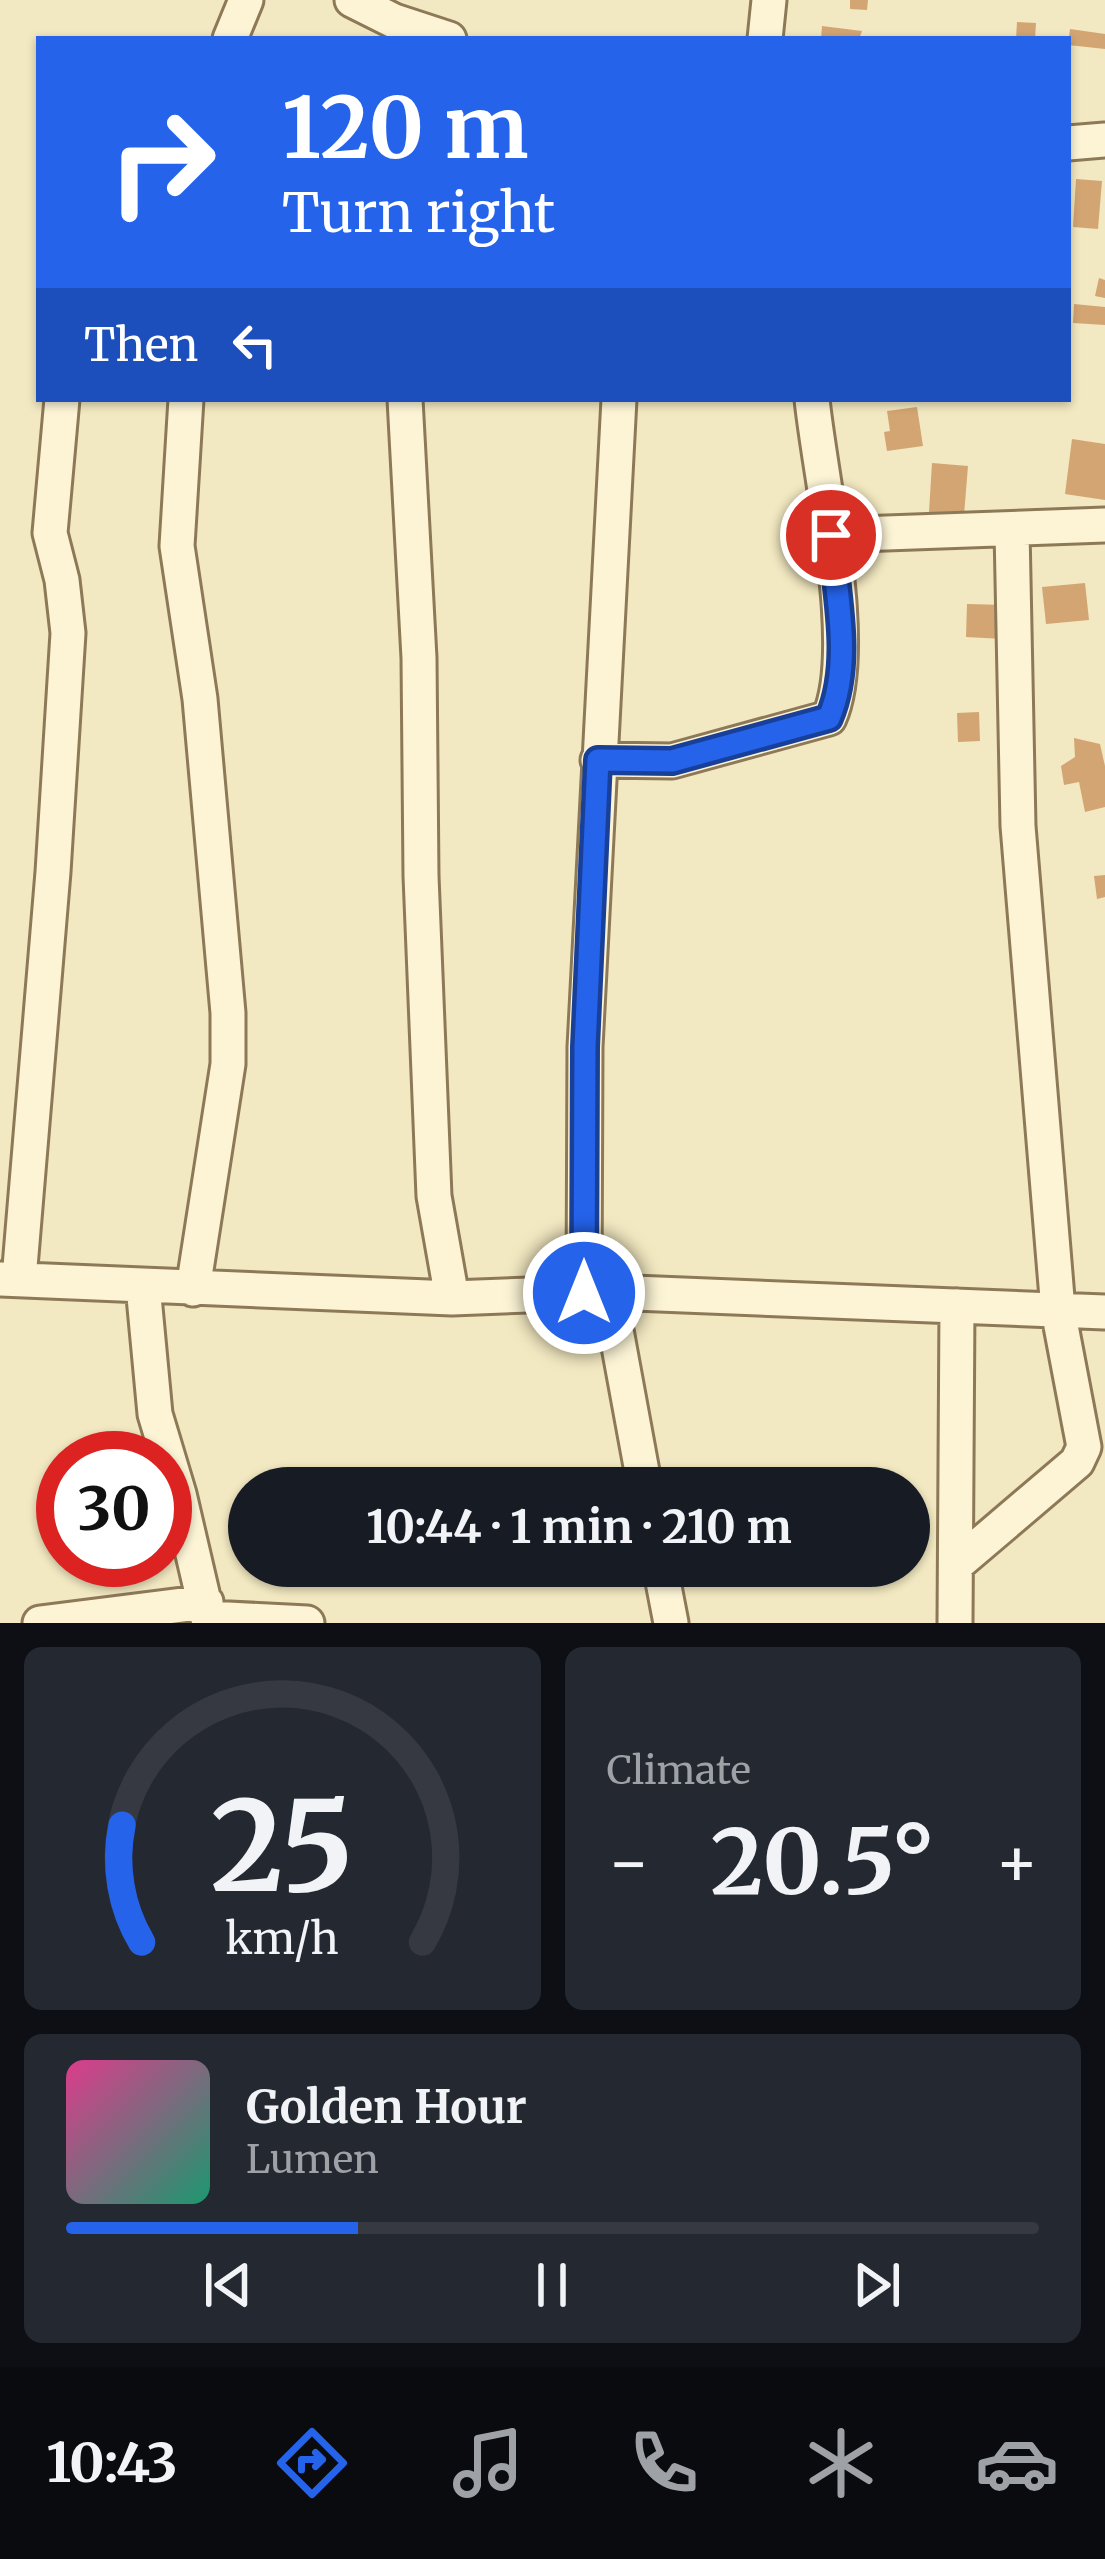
<!DOCTYPE html>
<html lang="en">
<head>
<meta charset="utf-8">
<style>
  body { margin:0; font-family:Merriweather,serif; background:#242831; color:#f1f3f6; height:100vh; display:flex; flex-direction:column; font-size:45px; white-space:nowrap }
  * { box-sizing:border-box; margin:0 }
  p { font-size:39px; color:#9ea1a6 }
  .icon { flex:none; width:66px; height:66px; fill:none; stroke:currentColor; stroke-width:2; stroke-linecap:round; stroke-linejoin:round }
  .map { position:relative; height:1623px; overflow:hidden }
  .sheet { display:flex; flex-direction:column; gap:24px; padding:24px; background:#0d0f14; flex:1 }
  .sheet>* { flex:none }
  .guide { position:absolute; left:36px; top:36px; width:1035px; height:366px; border-radius:0px; box-shadow:0 3px 9px #0004; background:#2563eb; color:#fff; overflow:hidden }
  .speed { position:absolute; left:36px; top:1431px; display:flex; gap:24px; font-size:60px; font-weight:700; text-align:center }
  .speed>* { display:grid; place-content:center; width:156px; height:156px; border-radius:50%; background:#171b24; box-shadow:0 3px 9px #0004; line-height:1 }
  .speed .limit { border:18px solid #d22; background:#fff; color:#111 }
  .pin { position:absolute; display:grid; place-items:center; width:102px; height:102px; color:#fff; margin:-51px; border:6px solid #fff; border-radius:50%; box-shadow:0 3px 12px #0007 }
  .me { position:absolute; width:132px; margin:-66px; rotate:0deg; stroke-linejoin:round; filter:drop-shadow(0 0 9px #0008) }
  .turn { display:flex; align-items:center; gap:42px; height:252px; padding:0 48px; font-size:54px }
  .turn .icon { width:156px; height:156px; stroke-width:2.5 }
  .turn b { display:block; font-size:84px; line-height:102px }
  .then { display:flex; align-items:center; height:114px; padding:0 48px; background:#0003; gap:24px; font-size:45px }
  .big { font-size:90px; font-weight:700; line-height:1.1 }
  .sheet .widget { flex:1; display:flex; flex-direction:column; justify-content:center; gap:18px; min-width:0; padding:0 42px; border-radius:18px; background:#242831 }
  .sheet .dial { align-items:center; gap:0 }
  .dial svg { height:312px; overflow:visible; fill:none; stroke:#363941; stroke-width:7; stroke-linecap:round; text-anchor:middle }
  .dial text { fill:#f1f3f6; stroke:none }
  .song { display:flex; align-items:center; gap:36px }
  .cover { width:144px; height:144px; border-radius:18px; background:linear-gradient(135deg,hsl(330 70% 55%),hsl(160 70% 35%)) }
  .played { height:12px; border-radius:6px; background:linear-gradient(90deg,#2563eb 30%,#363941 30%) }
  .keys { display:flex; justify-content:space-around; direction:ltr }
  .heat { display:flex; justify-content:space-between; align-items:center; font-size:66px; direction:ltr }
  .sheet .tiles { flex:1; display:grid; gap:24px; grid-template-columns:1fr 1fr }
  .widget:last-child { grid-column:span 2 }
  .trip { position:absolute; left:228px; top:1467px; width:702px; height:120px; border-radius:60px; background:#171b24; box-shadow:0 3px 9px #0004; font-weight:700; line-height:120px; text-align:center }
  .tabs { display:flex; height:192px; justify-content:space-around; align-items:center; background:#090b0e; color:#9ea1a6 }
  .tabs .icon { width:84px; height:84px }
  .tabs .selected { color:#2563eb }
  .tabs b { font-size:54px; color:#f1f3f6 }
  .map>svg:first-child { display:block }
  .building { fill:#d3a573 }
  .lines { fill:none; stroke-linecap:round; stroke-linejoin:round }
  .street-casing { stroke:#8d7957; stroke-width:39 }
  .street { stroke:#fcf4d5; stroke-width:33 }
  .route-casing { stroke:#184099; stroke-width:30 }
  .route { stroke:#2563eb; stroke-width:21 }
</style>
</head>
<body>
<div class="map">
<svg width="1105" height="1623" viewBox="0 0 1105 1623">
  <rect width="100%" height="100%" fill="#f2e8c1"/>
  <path class="building" d="M850 0H868L867 10 850 9Z
    M1017 22 1036 23 1035 39H1016Z
    M822 26 862 31 859 39H821Z
    M1070 29 1105 34V49L1068 45Z
    M1076 179 1102 181 1098 229 1073 227Z
    M1099 278 1105 280V298L1095 296Z
    M1074 304 1105 307V325L1073 323Z
    M917 407 923 446 887 451 884 432 890 431 887 411Z
    M1072 439 1105 444V500L1065 494Z
    M932 463 968 466 964 515 929 512Z
    M1085 583 1089 620 1046 624 1042 587Z
    M967 604 1005 605 1003 639 966 637Z
    M979 712 980 741 958 742 957 713Z
    M1074 738 1100 744 1105 766V807L1085 812 1079 782 1064 785 1061 766 1075 757Z
    M1105 875V897L1097 899 1094 876Z"/>
  <g class="lines">
    <defs>
      <path id="street" d="M352 0 394 21 449 39
        M230 39 246 0
        M765 39 769 0
        M1068 143 1105 140
        M186 399 177 546 200 699 228 1013V1064L193 1289
        M405 399 419 658 421 876 434 1196 452 1298
        M831 535 1105 525
        M598 760 672 761 829 718C860 649 820 479 812 399
        M0 1279 452 1298 609 1292 1105 1312
        M19 1279 53 872 68 633 62 580 50 533 62 399
        M143 1286 155 1414 179 1494 209 1623
        M609 1292 645 1488
        M584 1293 585 1047 619 399
        M956 1565 1077 1462 1084 1447 1058 1310 1018 826 1012 530
        M660 1566 671 1623
        M209 1618 307 1623
        M40 1623 206 1602
        M955 1623 957 1306"/>
    </defs>
    <use href="#street" class="street-casing"/>
    <use href="#street" class="street"/>
  </g>
  <g class="lines">
    <defs>
      <path id="route" d="M584 1293 585 1047 598 760 672 761 829 718C853 662 836 593 831 535"/>
    </defs>
    <use href="#route" class="route-casing"/>
    <use href="#route" class="route"/>
  </g>
</svg>
<div class="speed"><div class="limit">30</div></div>
<div class="pin" style="left:831px;top:535px;background:#d93025"><svg class="icon" aria-label="arrive" viewBox="0 0 24 24"><path d="M6 21V4h12l-3 4 3 4H6"/></svg></div>
<svg class="me" style="left:584px;top:1293px" viewBox="-20 -20 40 40"><circle r="17" fill="#2563eb" stroke="#fff" stroke-width="3"/><path d="M0-11L8 9 0 5-8 9z" fill="#fff"/></svg>
<div class="trip">10:44 · 1 min · 210 m</div>
<div class="guide">
<div class="turn"><svg class="icon" aria-label="right" viewBox="0 0 24 24"><path d="M7 20v-9h11M14 6l5 5-5 5"/></svg><div><b>120 m</b>Turn right</div></div>
<div class="then">Then<svg class="icon" aria-label="left" viewBox="0 0 24 24"><path d="M17 20v-9H6M10 6l-5 5 5 5"/></svg></div>
</div>
</div>
<section class="sheet">
<div class="tiles">
<div class="widget dial"><svg viewBox="0 0 100 80">
<path d="M14 69A42 42 0 1 1 86 69"/>
<path d="M14 69A42 42 0 0 1 9 39" stroke="#2563eb"/>
<text x="50" y="56" font-size="32" font-weight="700">25</text>
<text x="50" y="72" font-size="11">km/h</text>
</svg></div>
<div class="widget"><p>Climate</p>
<div class="heat"><a>−</a><b class="big">20.5°</b><a>+</a></div>
</div>
<div class="widget">
<div class="song"><i class="cover"></i><div><b>Golden Hour</b><p>Lumen</p></div></div>
<div class="played"></div>
<div class="keys"><svg class="icon" aria-label="previous" viewBox="0 0 24 24"><path d="M18 5L8 12l10 7zM5 5v14"/></svg><svg class="icon" aria-label="pause" viewBox="0 0 24 24"><path d="M8 5v14M16 5v14"/></svg><svg class="icon" aria-label="next" viewBox="0 0 24 24"><path d="M6 5l10 7-10 7zM19 5v14"/></svg></div>
</div>
</div>
</section>
<nav class="tabs">
<b>10:43</b>
<svg class="icon selected" aria-label="directions" viewBox="0 0 24 24"><path d="M12 3l9 9-9 9-9-9zM9 14v-3h6M13 9l2 2-2 2"/></svg>
<svg class="icon" aria-label="music" viewBox="0 0 24 24"><path d="M9 18V5l10-2v13"/><circle cx="6" cy="18" r="3"/><circle cx="16" cy="16" r="3"/></svg>
<svg class="icon" aria-label="phone" viewBox="0 0 24 24"><path d="M5 4h4l2 5-3 2q2 4 5 5l2-3 5 2v4C11 20 4 13 5 4z"/></svg>
<svg class="icon" aria-label="climate" viewBox="0 0 24 24"><path d="M12 3v18M4 7l16 10M4 17L20 7"/></svg>
<svg class="icon" aria-label="car" viewBox="0 0 24 24"><path d="M5 17H2v-5l4-1 3-4h7l3 4 3 1v5h-3M9 17h6M6 11h13"/><circle cx="7" cy="17" r="2"/><circle cx="17" cy="17" r="2"/></svg>
</nav>
</body>
</html>
